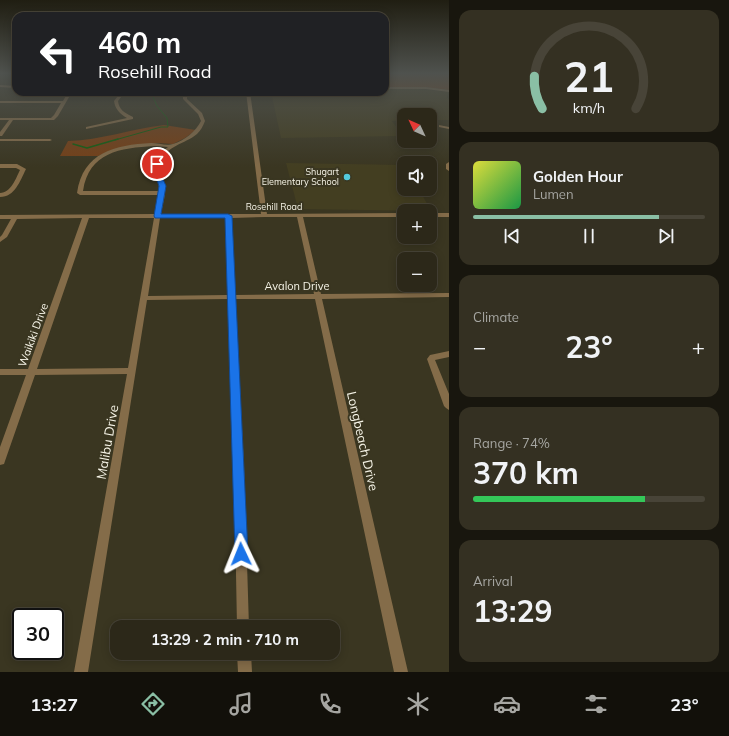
<!DOCTYPE html>
<html lang="en">
<head>
<meta charset="utf-8">
<style>
  body { margin:0; font-family:Mulish,sans-serif; background:#343022; color:#f1f3f6; height:100vh; display:flex; flex-direction:column; font-size:15px; white-space:nowrap }
  * { box-sizing:border-box; margin:0 }
  p { font-size:13px; color:#a6a6a2 }
  .icon { flex:none; width:22px; height:22px; fill:none; stroke:currentColor; stroke-width:2; stroke-linecap:round; stroke-linejoin:round }
  .map { position:relative; flex:1; overflow:hidden }
  .sheet { display:flex; flex-direction:column; gap:10px; padding:10px; background:#18160e; width:280px }
  .sheet>* { flex:none }
  .banner { position:absolute; left:12px; top:12px; width:377px; height:84px; border-radius:12px; box-shadow:0 2px 10px #0003,0 0 0 1px #484438; background:#202124; color:#fff; overflow:hidden }
  .needle { width:26px; rotate:314deg }
  .tools { position:absolute; left:397px; top:108px; display:grid; gap:8px }
  .tools a { display:grid; place-items:center; width:40px; height:40px; border-radius:8px; background:#2c2819; box-shadow:0 2px 10px #0003,0 0 0 1px #484438; font-size:20px }
  .speed { position:absolute; left:12px; top:608px; display:flex; gap:8px; font-size:20px; font-weight:700; text-align:center }
  .speed>* { display:grid; place-content:center; width:52px; height:52px; border-radius:50%; background:#2c2819; box-shadow:0 2px 10px #0003,0 0 0 1px #484438; line-height:1 }
  .speed .limit { border:2px solid #111; border-radius:6px; background:#fff; color:#111 }
  .pin { position:absolute; display:grid; place-items:center; width:34px; height:34px; color:#fff; margin:-17px; border:2px solid #fff; border-radius:50%; box-shadow:0 1px 4px #0007 }
  .me { position:absolute; width:44px; margin:-22px; rotate:358deg; stroke-linejoin:round; filter:drop-shadow(0 0 3px #0008) }
  .turn { display:flex; align-items:center; gap:14px; height:84px; padding:0 20px; font-size:18px }
  .turn .icon { width:52px; height:52px; stroke-width:2.5 }
  .turn b { display:block; font-size:28px; line-height:34px }
  .big { font-size:30px; font-weight:700; line-height:1.1 }
  .sheet .card { flex:1; display:flex; flex-direction:column; justify-content:center; gap:6px; min-width:0; padding:0 14px; border-radius:12px; background:#343022 }
  .sheet .dial { align-items:center; gap:0 }
  .dial svg { height:104px; overflow:visible; fill:none; stroke:#484438; stroke-width:7; stroke-linecap:round; text-anchor:middle }
  .dial text { fill:#f1f3f6; stroke:none }
  .song { display:flex; align-items:center; gap:12px }
  .cover { width:48px; height:48px; border-radius:6px; background:linear-gradient(135deg,hsl(60 70% 55%),hsl(140 70% 35%)) }
  .played { height:4px; border-radius:2px; background:linear-gradient(90deg,#8abfa5 80%,#484438 80%) }
  .keys { display:flex; justify-content:space-around; direction:ltr }
  .heat { display:flex; justify-content:space-between; align-items:center; font-size:22px; direction:ltr }
  .charge { height:6px; border-radius:3px; background:linear-gradient(90deg,#34c759 74%,#484438 0) }
  .trip { position:absolute; left:110px; top:620px; width:230px; height:40px; border-radius:12px; background:#2c2819; box-shadow:0 2px 10px #0003,0 0 0 1px #484438; font-weight:700; line-height:40px; text-align:center }
  .tab-bar { display:flex; height:64px; justify-content:space-around; align-items:center; background:#12100a; color:#a6a6a2 }
  .tab-bar .icon { width:28px; height:28px }
  .tab-bar .active { color:#8abfa5 }
  .tab-bar b { font-size:18px; color:#f1f3f6 }
  main { display:flex; flex:1; min-height:0 }
  .map>svg:first-child { display:block }
  .built { fill:#433e21 }
  .green { fill:#754017 }
  .lines { fill:none; stroke-linecap:round; stroke-linejoin:round }
  .stream-far1 { stroke:#135e12; stroke-width:1 }
  .stream { stroke:#135e12; stroke-width:1.5 }
  .minor { fill:#846c49; fill-rule:evenodd }
  .route { fill:#1a73e8; stroke:#114b97 }
  .poi-dot { fill:#53cadc; stroke:#3a3621; stroke-width:1.5 }
  .labels { text-anchor:middle; stroke-width:4; stroke-linejoin:round; paint-order:stroke }
  .far-poi-label { font-size:9px; fill:#f6f4e7; stroke:#3a3621; text-anchor:end }
  .far-street-label { font-size:9px; fill:#f6f4e7; stroke:#3a3621 }
  .street-label { font-size:11px; fill:#f6f4e7; stroke:#3a3621 }
  .near-street-label { font-size:13px; fill:#f6f4e7; stroke:#3a3621 }
</style>
</head>
<body>
<main>
<div class="map">
<svg width="449" height="672" viewBox="0 0 449 672">
  <rect width="100%" height="100%" fill="#3a3621"/>
  <path class="built" d="M385 89H419L449 92 447 97 449 100V120H430V115H404V120L392 121 403 136 281 138 271 92H385Z
    M286 163 404 165V189H419L431 211 298 209Z"/>
  <path class="green" d="M385 73H449V90L423 87H385Z
    M164 125 196 130 185 138 173 144 156 143 107 152 98 156H60L68 141C101 140 131 129 164 125Z"/>
  <g class="lines">
    <path class="stream-far1" d="M115 140 161 127H168L167 118 157 106 151 92"/>
    <path class="stream" d="M73 144 87 148 118 139"/>
    <path class="minor" d="M0 85 16 86V88L0 87Z
      M385 87H426L449 90V92L426 89H385Z
      M68 92H72L58 116 54 120H13L2 136H0V132L9 120H0V118H51L54 115 61 103H0V101H63Z
      M121 92H125L118 101C119 110 125 113 133 117V119L86 129V127L127 118C120 114 115 109 114 101Z
      M183 92H187V99L202 113 205 121C203 126 201 130 197 134 185 144 166 146 160 162 157 171 164 178 165 187 166 195 162 206 161 214H261L246 92H250L267 214 404 213V217H303L321 294 449 293V297L322 299 408 672H394L315 299H235L244 466 249 627H237L234 466 228 299 147 300 88 672H74L127 374 35 375 5 461 4 464 0 465V447L26 375H0V369H28L82 218 17 219 7 237 0 242V237L2 235 11 219H0V215L155 214 158 195H80L77 193C83 152 115 145 151 143 158 143 167 146 173 144 184 141 196 131 201 121L198 114 183 99ZM154 146 168 147C144 162 160 172 159 191H83C89 152 120 148 154 146ZM265 217H297L314 294 235 295 231 218ZM89 218H154L128 368 37 369ZM160 218H225L228 295 148 296Z
      M439 125 449 127V129L439 127Z
      M0 139H50L52 140 50 141H0Z
      M449 162V171L446 169V164Z
      M0 164H17L26 169C20 181 15 197 0 197V193C11 193 16 178 20 170L16 168H0Z
      M430 213H449V217H430Z
      M449 351V357L435 360 449 394V410L446 408 444 406 427 359 430 355Z
      M237 653H251L252 672H238Z"/>
  </g>
  <linearGradient id="sky" x2="0" y2="1"><stop stop-color="#201e12"/><stop offset="0.44" stop-color="#4f524e"/><stop offset="1" stop-color="#4f524e" stop-opacity="0"/></linearGradient>
  <rect width="449" height="167" fill="url(#sky)"/>
  <path class="route" d="M157 162 160 164V172L166 186 161 214H228L232 216 248 554 246 558 241 560 237 558 235 554 225 218H155L154 216 159 186 154 172V164Z"/>
  <circle class="poi-dot" cx="347" cy="177" r="4"/>
  <g class="labels">
    <g class="far-poi-label">
      <text x="339" y="175">Shugart<tspan x="339" dy="10">Elementary School</tspan></text>
    </g>
    <g class="far-street-label">
      <text x="274" y="210">Rosehill Road</text>
    </g>
    <g class="street-label">
      <text x="297" y="290">Avalon Drive</text>
      <text transform="translate(33 335) rotate(-70)" y="4">Waikiki Drive</text>
    </g>
    <g class="near-street-label">
      <text transform="translate(363 441) rotate(77)" y="5">Longbeach Drive</text>
      <text transform="translate(107 442) rotate(-80)" y="5">Malibu Drive</text>
    </g>
  </g>
</svg>
<div class="tools">
<a><svg class="needle" viewBox="-14 -14 28 28"><path d="M0-13l5 13h-10z" fill="#e53935"/><path d="M0 13l5-13h-10z" fill="#a6a6a2"/></svg></a>
<a><svg class="icon" aria-label="sound" viewBox="0 0 24 24"><path d="M4 9h4l5-4v14l-5-4H4zM17 9q2 3 0 6"/></svg></a>
<a>+</a>
<a>−</a>
</div>
<div class="speed"><div class="limit">30</div></div>
<div class="pin" style="left:157px;top:164px;background:#d93025"><svg class="icon" aria-label="arrive" viewBox="0 0 24 24"><path d="M6 21V4h12l-3 4 3 4H6"/></svg></div>
<svg class="me" style="left:241px;top:554px" viewBox="-20 -20 40 40"><path d="M0-17L14 15 0 8-14 15z" fill="#1a73e8" stroke="#fff" stroke-width="4"/></svg>
<div class="trip">13:29 · 2 min · 710 m</div>
<div class="banner">
<div class="turn"><svg class="icon" aria-label="left" viewBox="0 0 24 24"><path d="M17 20v-9H6M10 6l-5 5 5 5"/></svg><div><b>460 m</b>Rosehill Road</div></div>
</div>
</div>
<section class="sheet">
<div class="card dial"><svg viewBox="0 0 100 80">
<path d="M14 69A42 42 0 1 1 86 69"/>
<path d="M14 69A42 42 0 0 1 8 44" stroke="#8abfa5"/>
<text x="50" y="56" font-size="32" font-weight="700">21</text>
<text x="50" y="72" font-size="11">km/h</text>
</svg></div>
<div class="card">
<div class="song"><i class="cover"></i><div><b>Golden Hour</b><p>Lumen</p></div></div>
<div class="played"></div>
<div class="keys"><svg class="icon" aria-label="previous" viewBox="0 0 24 24"><path d="M18 5L8 12l10 7zM5 5v14"/></svg><svg class="icon" aria-label="pause" viewBox="0 0 24 24"><path d="M8 5v14M16 5v14"/></svg><svg class="icon" aria-label="next" viewBox="0 0 24 24"><path d="M6 5l10 7-10 7zM19 5v14"/></svg></div>
</div>
<div class="card"><p>Climate</p>
<div class="heat"><a>−</a><b class="big">23°</b><a>+</a></div>
</div>
<div class="card"><p>Range · 74%</p><b class="big">370 km</b><div class="charge"></div></div>
<div class="card"><p>Arrival</p><b class="big">13:29</b></div>
</section>
</main>
<nav class="tab-bar">
<b>13:27</b>
<svg class="icon active" aria-label="directions" viewBox="0 0 24 24"><path d="M12 3l9 9-9 9-9-9zM9 14v-3h6M13 9l2 2-2 2"/></svg>
<svg class="icon" aria-label="music" viewBox="0 0 24 24"><path d="M9 18V5l10-2v13"/><circle cx="6" cy="18" r="3"/><circle cx="16" cy="16" r="3"/></svg>
<svg class="icon" aria-label="phone" viewBox="0 0 24 24"><path d="M5 4h4l2 5-3 2q2 4 5 5l2-3 5 2v4C11 20 4 13 5 4z"/></svg>
<svg class="icon" aria-label="climate" viewBox="0 0 24 24"><path d="M12 3v18M4 7l16 10M4 17L20 7"/></svg>
<svg class="icon" aria-label="car" viewBox="0 0 24 24"><path d="M5 17H2v-5l4-1 3-4h7l3 4 3 1v5h-3M9 17h6M6 11h13"/><circle cx="7" cy="17" r="2"/><circle cx="17" cy="17" r="2"/></svg>
<svg class="icon" aria-label="filters" viewBox="0 0 24 24"><path d="M4 7h16M4 17h16"/><circle cx="9" cy="7" r="2"/><circle cx="15" cy="17" r="2"/></svg>
<b>23°</b>
</nav>
</body>
</html>
